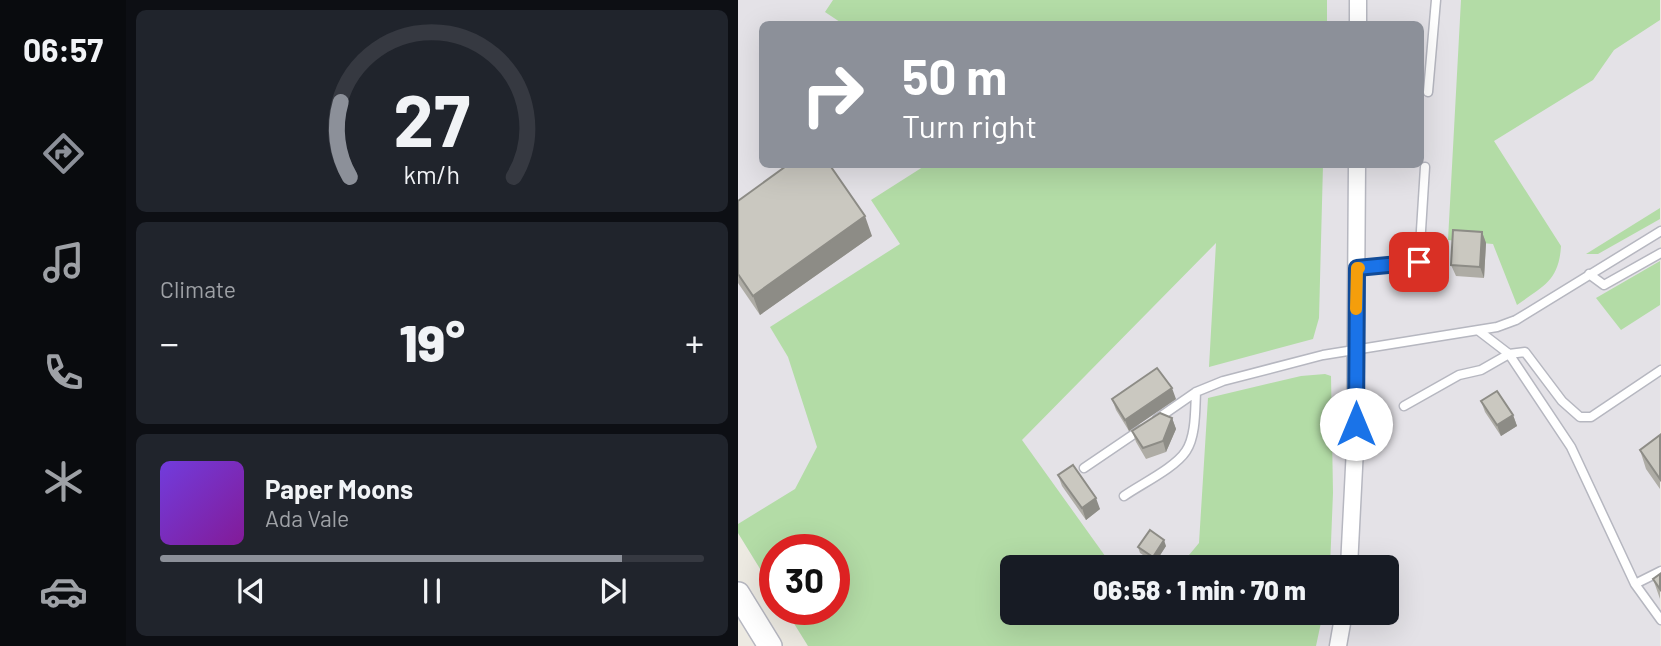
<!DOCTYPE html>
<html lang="en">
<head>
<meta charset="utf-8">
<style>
  body { margin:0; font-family:Barlow,sans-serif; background:#20242c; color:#f1f3f6; height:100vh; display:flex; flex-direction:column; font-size:26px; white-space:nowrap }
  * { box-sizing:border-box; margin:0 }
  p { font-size:23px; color:#9ea1a6 }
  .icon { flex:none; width:38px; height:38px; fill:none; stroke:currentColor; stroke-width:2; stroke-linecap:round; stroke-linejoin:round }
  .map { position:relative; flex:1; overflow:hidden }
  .side { display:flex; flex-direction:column; gap:10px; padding:10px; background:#0d0f14; width:612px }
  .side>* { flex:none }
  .banner { position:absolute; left:21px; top:21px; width:665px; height:147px; border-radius:10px; box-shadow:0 7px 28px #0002; background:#8c9099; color:#fff; overflow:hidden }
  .speed { position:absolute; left:21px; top:534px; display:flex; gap:14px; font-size:35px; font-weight:700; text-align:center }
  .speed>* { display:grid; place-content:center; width:91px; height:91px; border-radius:50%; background:#171b24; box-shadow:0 7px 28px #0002; line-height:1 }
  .speed .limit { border:10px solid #d22; background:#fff; color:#111 }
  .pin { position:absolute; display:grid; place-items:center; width:60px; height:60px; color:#fff; margin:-30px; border-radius:14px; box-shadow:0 4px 10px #0006 }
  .me { position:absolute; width:77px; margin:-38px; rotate:0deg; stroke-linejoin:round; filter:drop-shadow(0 0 5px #0008) }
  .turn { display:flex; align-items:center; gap:24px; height:147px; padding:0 28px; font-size:32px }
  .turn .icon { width:91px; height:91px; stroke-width:2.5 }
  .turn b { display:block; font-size:49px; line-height:60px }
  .big { font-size:52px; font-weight:800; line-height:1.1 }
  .side .card { flex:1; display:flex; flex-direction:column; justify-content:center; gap:10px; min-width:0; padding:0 24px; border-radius:10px; background:#20242c }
  .side .dial { align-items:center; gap:0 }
  .dial svg { height:182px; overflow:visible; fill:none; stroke:#363941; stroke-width:7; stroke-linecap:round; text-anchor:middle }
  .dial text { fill:#f1f3f6; stroke:none }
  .song { display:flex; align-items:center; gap:21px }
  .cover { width:84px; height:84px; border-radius:10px; background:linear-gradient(135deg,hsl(260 70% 55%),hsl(290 70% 35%)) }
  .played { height:7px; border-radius:4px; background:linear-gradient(90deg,#8c9099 85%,#363941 85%) }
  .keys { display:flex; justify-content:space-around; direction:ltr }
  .heat { display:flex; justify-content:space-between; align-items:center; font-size:38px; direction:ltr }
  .trip { position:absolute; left:262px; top:555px; width:399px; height:70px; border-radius:10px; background:#171b24; box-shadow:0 7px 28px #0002; font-weight:800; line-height:70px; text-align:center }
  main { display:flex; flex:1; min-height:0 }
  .tab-bar { display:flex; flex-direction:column; width:126px; justify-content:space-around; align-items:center; background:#090b0e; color:#9ea1a6 }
  .tab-bar .icon { width:49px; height:49px }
  .tab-bar .current { color:#8c9099 }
  .tab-bar b { font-size:32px; color:#f1f3f6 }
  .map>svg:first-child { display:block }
  .industrial { fill:#e4e2e7; fill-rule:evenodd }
  .green { fill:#b3dca6 }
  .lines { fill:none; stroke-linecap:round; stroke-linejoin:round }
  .lane-casing { stroke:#b6b7c0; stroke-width:11 }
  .street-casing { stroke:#b6b7c0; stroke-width:19 }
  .secondary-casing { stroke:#b6b7c0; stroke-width:26 }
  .lane { stroke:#fff; stroke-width:8 }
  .street { stroke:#fff; stroke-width:16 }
  .secondary { stroke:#fff; stroke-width:23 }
  .wall { fill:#aeaca5 }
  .shaded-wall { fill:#8d8c86 }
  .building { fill:#cac8c0; stroke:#8d8c86; stroke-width:2 }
  .route-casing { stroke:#114b97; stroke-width:18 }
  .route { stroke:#1a73e8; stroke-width:12 }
  .slow { stroke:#f59e0b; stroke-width:12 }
</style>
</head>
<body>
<main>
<nav class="tab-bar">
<b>06:57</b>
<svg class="icon current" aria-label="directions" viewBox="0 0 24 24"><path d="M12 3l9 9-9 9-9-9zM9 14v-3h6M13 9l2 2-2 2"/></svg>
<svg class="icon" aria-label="music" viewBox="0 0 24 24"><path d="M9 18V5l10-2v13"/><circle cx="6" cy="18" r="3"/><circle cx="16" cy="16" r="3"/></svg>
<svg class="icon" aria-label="phone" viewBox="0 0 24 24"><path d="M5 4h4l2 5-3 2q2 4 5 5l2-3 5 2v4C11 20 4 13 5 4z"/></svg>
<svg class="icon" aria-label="climate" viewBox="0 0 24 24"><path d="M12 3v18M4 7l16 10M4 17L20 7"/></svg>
<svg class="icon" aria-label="car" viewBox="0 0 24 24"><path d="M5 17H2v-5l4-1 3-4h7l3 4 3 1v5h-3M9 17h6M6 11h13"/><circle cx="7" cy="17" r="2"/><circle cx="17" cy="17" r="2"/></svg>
</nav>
<section class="side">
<div class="card dial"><svg viewBox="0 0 100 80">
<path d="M14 69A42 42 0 1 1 86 69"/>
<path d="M14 69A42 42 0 0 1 10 36" stroke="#8c9099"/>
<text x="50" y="56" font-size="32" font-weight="700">27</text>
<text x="50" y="72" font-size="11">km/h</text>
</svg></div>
<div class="card"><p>Climate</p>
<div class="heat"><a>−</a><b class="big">19°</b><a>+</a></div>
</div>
<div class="card">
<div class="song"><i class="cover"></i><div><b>Paper Moons</b><p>Ada Vale</p></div></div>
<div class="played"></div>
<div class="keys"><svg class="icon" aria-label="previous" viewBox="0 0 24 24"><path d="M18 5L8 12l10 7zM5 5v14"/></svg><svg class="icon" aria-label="pause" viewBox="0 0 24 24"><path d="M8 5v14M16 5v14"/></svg><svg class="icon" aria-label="next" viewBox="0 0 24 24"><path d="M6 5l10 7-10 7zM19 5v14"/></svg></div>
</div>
</section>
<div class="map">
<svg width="923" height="646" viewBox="0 0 923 646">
  <rect width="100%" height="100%" fill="#edeae2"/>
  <path class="industrial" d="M0 0H922V646H70L47 609H96V550H37V593L0 533ZM24 24H682V164H24ZM275 567H649V612H275Z"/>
  <path class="green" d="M95 0H589V24H105L87 12Z
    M723 0H922V20L876 50 855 80 756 141 823 246C821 281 805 286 779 305L755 244 710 240Z
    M188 165H585L581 318 575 339 471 367 478 243 284 440 375 567H275V612L585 613 578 646H70L47 609H96V550H37V593L0 533V524L57 489 79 447 50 357 32 327 162 244 133 200Z
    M922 208V219L860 254H848Z
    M922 261V305L883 330 858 298Z
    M587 374 593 376 595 493 592 567H441L461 543 470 398 563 376Z"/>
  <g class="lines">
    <defs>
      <path id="lane" d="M690 92 698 0
        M619 268 681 262 687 167
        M851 274 866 285 923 253
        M741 331 771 354 833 447 897 584 923 620
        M666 406 721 375 743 370 771 354 787 352 824 401 842 417H853L923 370
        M419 419 458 392 485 381 585 355 759 327 778 320 923 231
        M346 468 402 430
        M386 496C403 484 437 468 448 451 458 436 457 410 458 392
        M897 584 923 571"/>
      <path id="street" d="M620 24V0
        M611 567 617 448 619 164
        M600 646 606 612"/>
      <path id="secondary" d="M0 594 32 646"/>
    </defs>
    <use href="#lane" class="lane-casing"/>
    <use href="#street" class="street-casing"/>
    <use href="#secondary" class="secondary-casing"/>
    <use href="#lane" class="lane"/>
    <use href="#street" class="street"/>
    <use href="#secondary" class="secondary"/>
  </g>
  <path class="wall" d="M0 201 134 236 22 315 0 283Z
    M744 232 748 243 746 278 718 276 713 265Z
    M374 399H438L391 431 378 410Z
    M743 401 775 415 779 426 763 436 747 412Z
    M434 418 438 429 428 452 408 459 398 442 394 431Z
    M922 435V489L908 469 902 450Z
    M320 475 362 509 348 520 324 486Z
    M428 546 417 563 402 553 400 547Z
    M922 574V599L915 579Z"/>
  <path class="shaded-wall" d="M127 216 134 236 22 315 15 296Z
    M744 232 748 243 746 278 742 267Z
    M434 388 438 399 391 431 387 420Z
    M775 415 779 426 763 436 759 425Z
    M434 418 438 429 428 452 425 441Z
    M358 498 362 509 348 520 344 508Z
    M426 540 428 546 417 563 415 557Z"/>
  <path class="building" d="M51 164H91L127 216 15 296 0 274V201Z
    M715 230 744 232 742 267 713 265Z
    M419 368 434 388 387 420 374 399Z
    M759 391 775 415 759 425 743 401Z
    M422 413 434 418 425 441 405 448 394 431Z
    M922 435V479L902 450Z
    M335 465 358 498 344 508 320 475Z
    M412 530 426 540 415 557 400 547Z
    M922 574V589L915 579Z"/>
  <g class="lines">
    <defs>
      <path id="route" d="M618 424 619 268 681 262"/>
    </defs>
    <use href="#route" class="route-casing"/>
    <use href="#route" class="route"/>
    <path class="slow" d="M618 309 619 268H621"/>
  </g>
</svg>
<div class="speed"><div class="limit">30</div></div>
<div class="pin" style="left:681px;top:262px;background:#d93025"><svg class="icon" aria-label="arrive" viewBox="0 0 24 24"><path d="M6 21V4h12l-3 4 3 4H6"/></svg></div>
<svg class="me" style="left:618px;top:424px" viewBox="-20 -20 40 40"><circle r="19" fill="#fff"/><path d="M0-13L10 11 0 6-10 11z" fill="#1a73e8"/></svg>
<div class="trip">06:58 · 1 min · 70 m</div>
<div class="banner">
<div class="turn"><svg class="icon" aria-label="right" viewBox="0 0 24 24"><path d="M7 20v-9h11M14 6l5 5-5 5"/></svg><div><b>50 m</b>Turn right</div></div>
</div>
</div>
</main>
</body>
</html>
